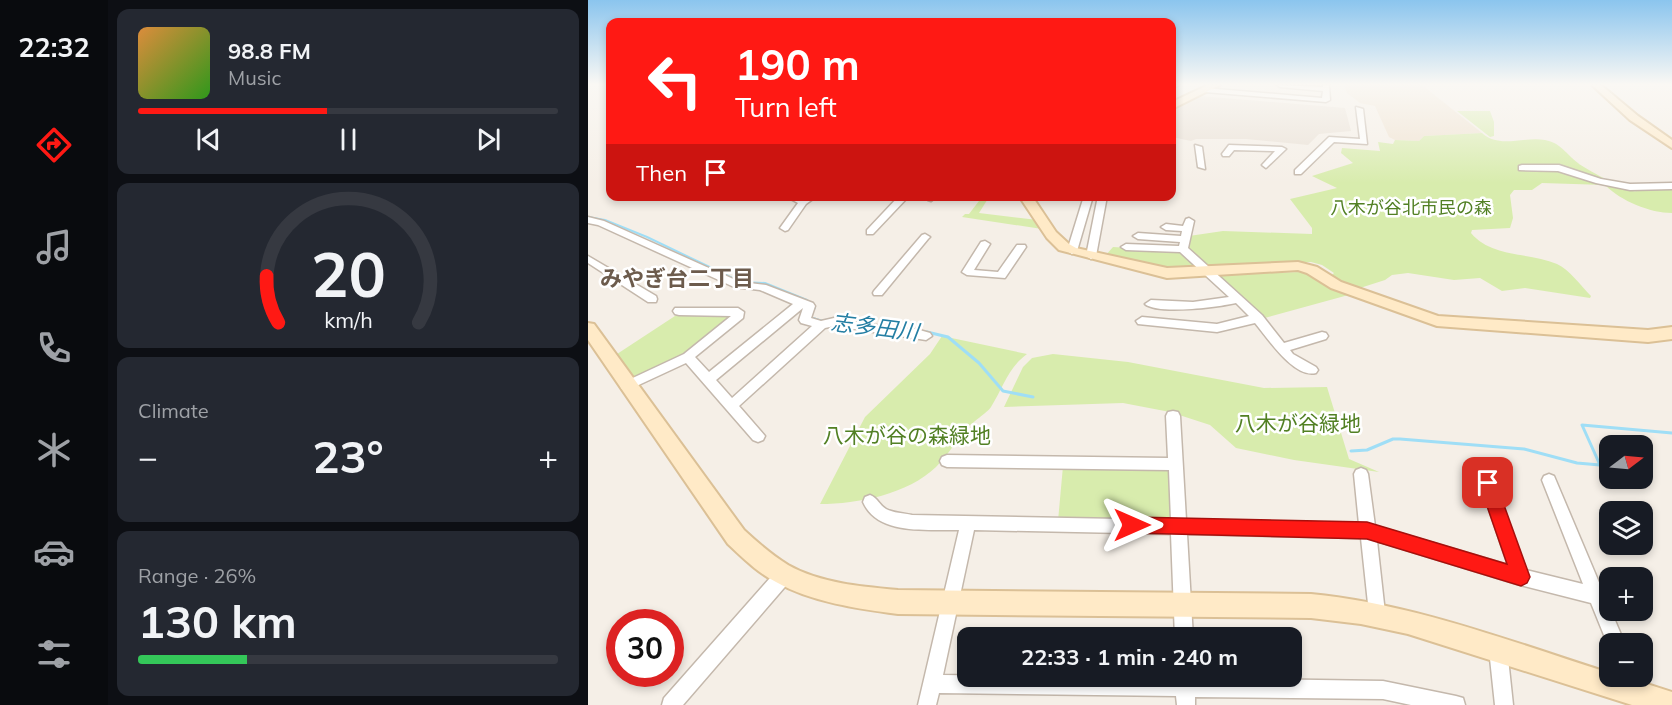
<!DOCTYPE html>
<html lang="en">
<head>
<meta charset="utf-8">
<style>
  body { margin:0; font-family:Mulish,"Noto Sans JP",sans-serif; background:#242831; color:#f1f3f6; height:100vh; display:flex; flex-direction:column; font-size:22px; white-space:nowrap }
  * { box-sizing:border-box; margin:0 }
  p { font-size:20px; color:#9ea1a6 }
  .icon { flex:none; width:33px; height:33px; fill:none; stroke:currentColor; stroke-width:2; stroke-linecap:round; stroke-linejoin:round }
  .map { position:relative; flex:1; overflow:hidden }
  .panel { display:flex; flex-direction:column; gap:9px; padding:9px; background:#0d0f14; width:480px }
  .panel>* { flex:none }
  .hud { position:absolute; left:18px; top:18px; width:570px; height:183px; border-radius:12px; box-shadow:0 3px 9px #0003; background:#ff1914; color:#fff; overflow:hidden }
  .needle { width:39px; rotate:74deg }
  .controls { position:absolute; left:1011px; top:435px; display:grid; gap:12px }
  .controls a { display:grid; place-items:center; width:54px; height:54px; border-radius:12px; background:#171b24; box-shadow:0 3px 9px #0003; font-size:30px }
  .speed { position:absolute; left:18px; top:609px; display:flex; gap:12px; font-size:30px; font-weight:700; text-align:center }
  .speed>* { display:grid; place-content:center; width:78px; height:78px; border-radius:50%; background:#171b24; box-shadow:0 3px 9px #0003; line-height:1 }
  .speed .limit { border:9px solid #d22; background:#fff; color:#111 }
  .pin { position:absolute; display:grid; place-items:center; width:51px; height:51px; color:#fff; margin:-26px; border-radius:12px; box-shadow:0 3px 9px #0006 }
  .me { position:absolute; width:66px; margin:-33px; rotate:90deg; stroke-linejoin:round; filter:drop-shadow(0 0 4px #0008) }
  .turn { display:flex; align-items:center; gap:21px; height:126px; padding:0 30px; font-size:27px }
  .turn .icon { width:78px; height:78px; stroke-width:2.5 }
  .turn b { display:block; font-size:42px; line-height:51px }
  .then { display:flex; align-items:center; height:57px; padding:0 30px; background:#0003; gap:12px; font-size:22px }
  .big { font-size:45px; font-weight:700; line-height:1.1 }
  .panel .card { flex:1; display:flex; flex-direction:column; justify-content:center; gap:9px; min-width:0; padding:0 21px; border-radius:12px; background:#242831 }
  .panel .dial { align-items:center; gap:0 }
  .dial svg { height:156px; overflow:visible; fill:none; stroke:#363941; stroke-width:7; stroke-linecap:round; text-anchor:middle }
  .dial text { fill:#f1f3f6; stroke:none }
  .song { display:flex; align-items:center; gap:18px }
  .cover { width:72px; height:72px; border-radius:9px; background:linear-gradient(135deg,hsl(30 70% 55%),hsl(110 70% 35%)) }
  .played { height:6px; border-radius:3px; background:linear-gradient(90deg,#ff1914 45%,#363941 45%) }
  .keys { display:flex; justify-content:space-around; direction:ltr }
  .heat { display:flex; justify-content:space-between; align-items:center; font-size:33px; direction:ltr }
  .charge { height:9px; border-radius:4px; background:linear-gradient(90deg,#34c759 26%,#363941 0) }
  .trip { position:absolute; left:369px; top:627px; width:345px; height:60px; border-radius:12px; background:#171b24; box-shadow:0 3px 9px #0003; font-weight:700; line-height:60px; text-align:center }
  main { display:flex; flex:1; min-height:0 }
  .tab-bar { display:flex; flex-direction:column; width:108px; justify-content:space-around; align-items:center; background:#090b0e; color:#9ea1a6 }
  .tab-bar .icon { width:42px; height:42px }
  .tab-bar .selected { color:#ff1914 }
  .tab-bar b { font-size:27px; color:#f1f3f6 }
  .map>svg:first-child { display:block }
  .residential { fill:#e9e0d5 }
  .education { fill:#efe2d0 }
  .green { fill:#d8ecad }
  .lines { fill:none; stroke-linecap:round; stroke-linejoin:round }
  .stream-far1 { stroke:#9fdef6; stroke-width:2 }
  .stream { stroke:#9fdef6; stroke-width:3 }
  .street-casing { stroke:#c4b8ac; stroke-width:3 }
  .secondary-casing { stroke:#dbc096; stroke-width:4 }
  .street { fill:#fff; fill-rule:evenodd }
  .secondary { fill:#ffeac7; fill-rule:evenodd }
  .route { fill:#ff1914; stroke:#a6100d; stroke-width:1.5 }
  .labels { text-anchor:middle; stroke-width:5; stroke-linejoin:round; paint-order:stroke }
  .far-park-label { font-size:18px; fill:#528024; stroke:#fff }
  .park-label { font-size:21px; fill:#528024; stroke:#fff }
  .neighbourhood-label { font-size:22px; font-weight:bold; fill:#6c5b4c; stroke:#fff }
  .water-label { font-size:22px; font-style:italic; fill:#237ea3; stroke:#fff }
</style>
</head>
<body>
<main>
<nav class="tab-bar">
<b>22:32</b>
<svg class="icon selected" aria-label="directions" viewBox="0 0 24 24"><path d="M12 3l9 9-9 9-9-9zM9 14v-3h6M13 9l2 2-2 2"/></svg>
<svg class="icon" aria-label="music" viewBox="0 0 24 24"><path d="M9 18V5l10-2v13"/><circle cx="6" cy="18" r="3"/><circle cx="16" cy="16" r="3"/></svg>
<svg class="icon" aria-label="phone" viewBox="0 0 24 24"><path d="M5 4h4l2 5-3 2q2 4 5 5l2-3 5 2v4C11 20 4 13 5 4z"/></svg>
<svg class="icon" aria-label="climate" viewBox="0 0 24 24"><path d="M12 3v18M4 7l16 10M4 17L20 7"/></svg>
<svg class="icon" aria-label="car" viewBox="0 0 24 24"><path d="M5 17H2v-5l4-1 3-4h7l3 4 3 1v5h-3M9 17h6M6 11h13"/><circle cx="7" cy="17" r="2"/><circle cx="17" cy="17" r="2"/></svg>
<svg class="icon" aria-label="filters" viewBox="0 0 24 24"><path d="M4 7h16M4 17h16"/><circle cx="9" cy="7" r="2"/><circle cx="15" cy="17" r="2"/></svg>
</nav>
<section class="panel">
<div class="card">
<div class="song"><i class="cover"></i><div><b>98.8 FM</b><p>Music</p></div></div>
<div class="played"></div>
<div class="keys"><svg class="icon" aria-label="previous" viewBox="0 0 24 24"><path d="M18 5L8 12l10 7zM5 5v14"/></svg><svg class="icon" aria-label="pause" viewBox="0 0 24 24"><path d="M8 5v14M16 5v14"/></svg><svg class="icon" aria-label="next" viewBox="0 0 24 24"><path d="M6 5l10 7-10 7zM19 5v14"/></svg></div>
</div>
<div class="card dial"><svg viewBox="0 0 100 80">
<path d="M14 69A42 42 0 1 1 86 69"/>
<path d="M14 69A42 42 0 0 1 8 45" stroke="#ff1914"/>
<text x="50" y="56" font-size="32" font-weight="700">20</text>
<text x="50" y="72" font-size="11">km/h</text>
</svg></div>
<div class="card"><p>Climate</p>
<div class="heat"><a>−</a><b class="big">23°</b><a>+</a></div>
</div>
<div class="card"><p>Range · 26%</p><b class="big">130 km</b><div class="charge"></div></div>
</section>
<div class="map">
<svg width="1084" height="705" viewBox="0 0 1084 705">
  <rect width="100%" height="100%" fill="#f5efe7"/>
  <path class="residential" d="M611 96 757 108 763 131 731 134 720 145 658 139H608L603 141 584 137V109Z"/>
  <path class="education" d="M756 85H834L894 133 836 136 831 141 807 140 801 137 787 106 772 103 759 93Z"/>
  <path class="green" d="M869 111H902L906 122V136L902 137Z
    M894 133C911 149 936 136 957 140 973 143 978 154 990 163 995 168 1038 190 1043 191 1052 192 1073 188 1084 188V213C1062 213 1033 201 1017 185L954 183 944 190H926L922 195 925 218 922 228 884 230 883 233C904 258 941 252 969 264 981 269 993 286 1003 296L1002 298 937 288 914 291 892 278 866 280 820 273 804 275 797 280 772 288 751 281 743 276 746 273 734 265 723 262 584 269 517 256 525 247 591 251 601 236 635 231 724 234V228L702 199 749 188 724 176 765 163 753 153 754 148 792 151 790 142 805 144 807 140 831 141 836 136Z
    M394 197H401L391 213 450 220 454 229 374 217 377 214H381Z
    M715 272 764 294 673 319 630 279 631 274Z
    M90 314H145L147 316 95 357 44 380 26 356Z
    M354 336 439 354C420 368 415 388 403 407 400 412 383 423 376 431 367 443 359 456 348 467 320 494 270 504 232 504L277 417 342 354Z
    M465 354 540 362 676 388 739 387 761 459 791 472 706 460 648 448 622 425 582 412 535 403 416 407 435 367 444 358Z
    M475 466 584 470 587 518 581 521H470Z"/>
  <g class="lines">
    <path class="stream-far1" d="M0 217 17 220 59 237 153 282 177 283 219 300 227 308 224 312
      M221 317 228 319"/>
    <path class="stream" d="M223 318 233 321 241 320
      M339 332 360 337 391 363 415 391 445 397
      M763 451 779 450 805 439H812L936 449 989 463 1012 465 994 425 1084 433"/>
    <defs>
      <path id="street" d="M584 85H591L584 89Z
        M689 85 735 87V85H741L742 100 738 102 617 92 614 90 617 88 734 98 735 91 692 87Z
        M768 107 775 109 779 144 746 142 713 174H707V170L741 137 772 139Z
        M607 145 614 147 617 169 610 167Z
        M641 145 694 147 698 149 678 168 674 165 687 151 646 150 641 156H635L634 154Z
        M934 165H971L1013 179 1042 184 1084 183V189L1042 190 1008 183 970 171 931 170V166Z
        M197 196C209 196 218 196 229 196L218 204 200 230 197 231 192 228 210 203Z
        M311 196H321L285 234H279V230Z
        M340 196H349L343 201 340 200Z
        M496 196H505L489 251 484 254 479 251Z
        M510 196H519L508 256 503 259 498 256Z
        M0 217 16 221 152 282 178 285 225 303 227 306 223 318 233 321 246 318 312 329H328L342 333 344 336 338 340 246 326 237 328 151 406 177 436 175 440 170 442 165 440 98 363 42 389H34L32 386 34 383 96 354 143 316 91 315 87 314 85 311 87 308H150L156 312 155 318 107 357 121 372 205 304 172 290 146 287 10 225 0 223ZM215 308 211 320 213 323 224 326 144 398 128 380Z
        M601 218 606 221 600 248 674 315 696 343 734 332 738 333 740 336 738 339 702 350 705 354 728 367 730 370 728 373C706 379 679 337 667 323L629 332 550 324 548 321 554 317 629 324 661 316 648 303C630 307 570 315 557 304L563 300 605 302 641 297 592 252 538 250 533 247 538 244 591 246 592 242 550 239 545 236 550 233 593 236 594 231 578 230 573 227 578 224 595 226 598 219Z
        M337 234 342 237 340 239 294 295H286L285 293 286 291 334 235Z
        M397 241 402 244 386 270 410 272 429 245H437L438 247 417 278 379 275 374 272 393 242Z
        M0 256 68 296 69 299 68 302H60L0 263Z
        M585 411 590 412 592 416 598 520 771 524 766 474 768 470 773 468 778 470 780 474 787 526 920 565 892 483 894 479 899 477 904 479 906 483 938 570 995 584 954 480 956 476 961 474 966 476 1037 644H1022V650L1003 603 932 585 789 541 797 613 795 619 789 621 783 619 781 613 773 538 599 534 605 638H587L583 534 386 530 355 675 588 678V676H606V678L795 681 868 696 875 698 877 705H823L795 699 607 697V705H589L588 696 351 693 348 705H330L371 530C339 529 290 536 275 502L277 497 282 495C290 498 291 505 298 509 305 513 316 513 324 515L583 520 581 470 359 467 354 465 352 461 354 457 359 455 580 458 578 416 580 412Z
        M196 567 202 569 204 575 202 581 95 705H74L76 698 190 569Z
        M910 640 916 643 919 649 925 705H907L901 649 904 643Z"/>
      <path id="secondary" d="M620 85H632L584 109V102Z
        M1004 85H1013L1050 116 1084 140V148L1042 120Z
        M431 196H444L468 232 481 244 488 248 579 268 710 262 729 267 753 282 850 316 1060 330 1084 327V339L1060 342 849 326 743 288 719 273 710 270 579 278 471 250 459 238Z
        M0 323 6 324 156 530C170 543 184 555 200 565 231 583 276 587 310 590L723 594C826 604 924 642 1022 673V676H1034L1084 692V705H1044L820 634 773 624 723 618 310 614C271 609 223 602 188 582 170 573 155 558 140 544L0 340Z"/>
    </defs>
    <use href="#street" class="street-casing"/>
    <use href="#secondary" class="secondary-casing"/>
    <use href="#street" class="street"/>
    <use href="#secondary" class="secondary"/>
  </g>
  <linearGradient id="sky" x2="0" y2="1"><stop stop-color="#8bc5ee"/><stop offset="0.46" stop-color="#faf8f4"/><stop offset="1" stop-color="#faf8f4" stop-opacity="0"/></linearGradient>
  <rect width="1084" height="183" fill="url(#sky)"/>
  <path class="route" d="M900 476 905 478 908 483 942 577 939 583 933 586 779 539 544 533 538 531 536 525 538 520 544 517 779 522 919 564 891 483 894 478Z"/>
  <g class="labels">
    <g class="far-park-label">
      <text x="823" y="214">八木が谷北市民の森</text>
    </g>
    <g class="park-label">
      <text x="710" y="431">八木が谷緑地</text>
      <text x="319" y="443">八木が谷の森緑地</text>
    </g>
    <g class="neighbourhood-label">
      <text x="89" y="286">みやぎ台二丁目</text>
    </g>
    <g class="water-label">
      <text transform="translate(287 327) rotate(7)" y="8">志多田川</text>
    </g>
  </g>
</svg>
<div class="controls">
<a><svg class="needle" viewBox="-14 -14 28 28"><path d="M0-13l5 13h-10z" fill="#e53935"/><path d="M0 13l5-13h-10z" fill="#9ea1a6"/></svg></a>
<a><svg class="icon" aria-label="layers" viewBox="0 0 24 24"><path d="M12 4l9 5-9 5-9-5zM3 14l9 5 9-5"/></svg></a>
<a>+</a>
<a>−</a>
</div>
<div class="speed"><div class="limit">30</div></div>
<div class="pin" style="left:900px;top:483px;background:#d93025"><svg class="icon" aria-label="arrive" viewBox="0 0 24 24"><path d="M6 21V4h12l-3 4 3 4H6"/></svg></div>
<svg class="me" style="left:544px;top:525px" viewBox="-20 -20 40 40"><path d="M0-17L14 15 0 8-14 15z" fill="#ff1914" stroke="#fff" stroke-width="4"/></svg>
<div class="trip">22:33 · 1 min · 240 m</div>
<div class="hud">
<div class="turn"><svg class="icon" aria-label="left" viewBox="0 0 24 24"><path d="M17 20v-9H6M10 6l-5 5 5 5"/></svg><div><b>190 m</b>Turn left</div></div>
<div class="then">Then<svg class="icon" aria-label="arrive" viewBox="0 0 24 24"><path d="M6 21V4h12l-3 4 3 4H6"/></svg></div>
</div>
</div>
</main>
</body>
</html>
